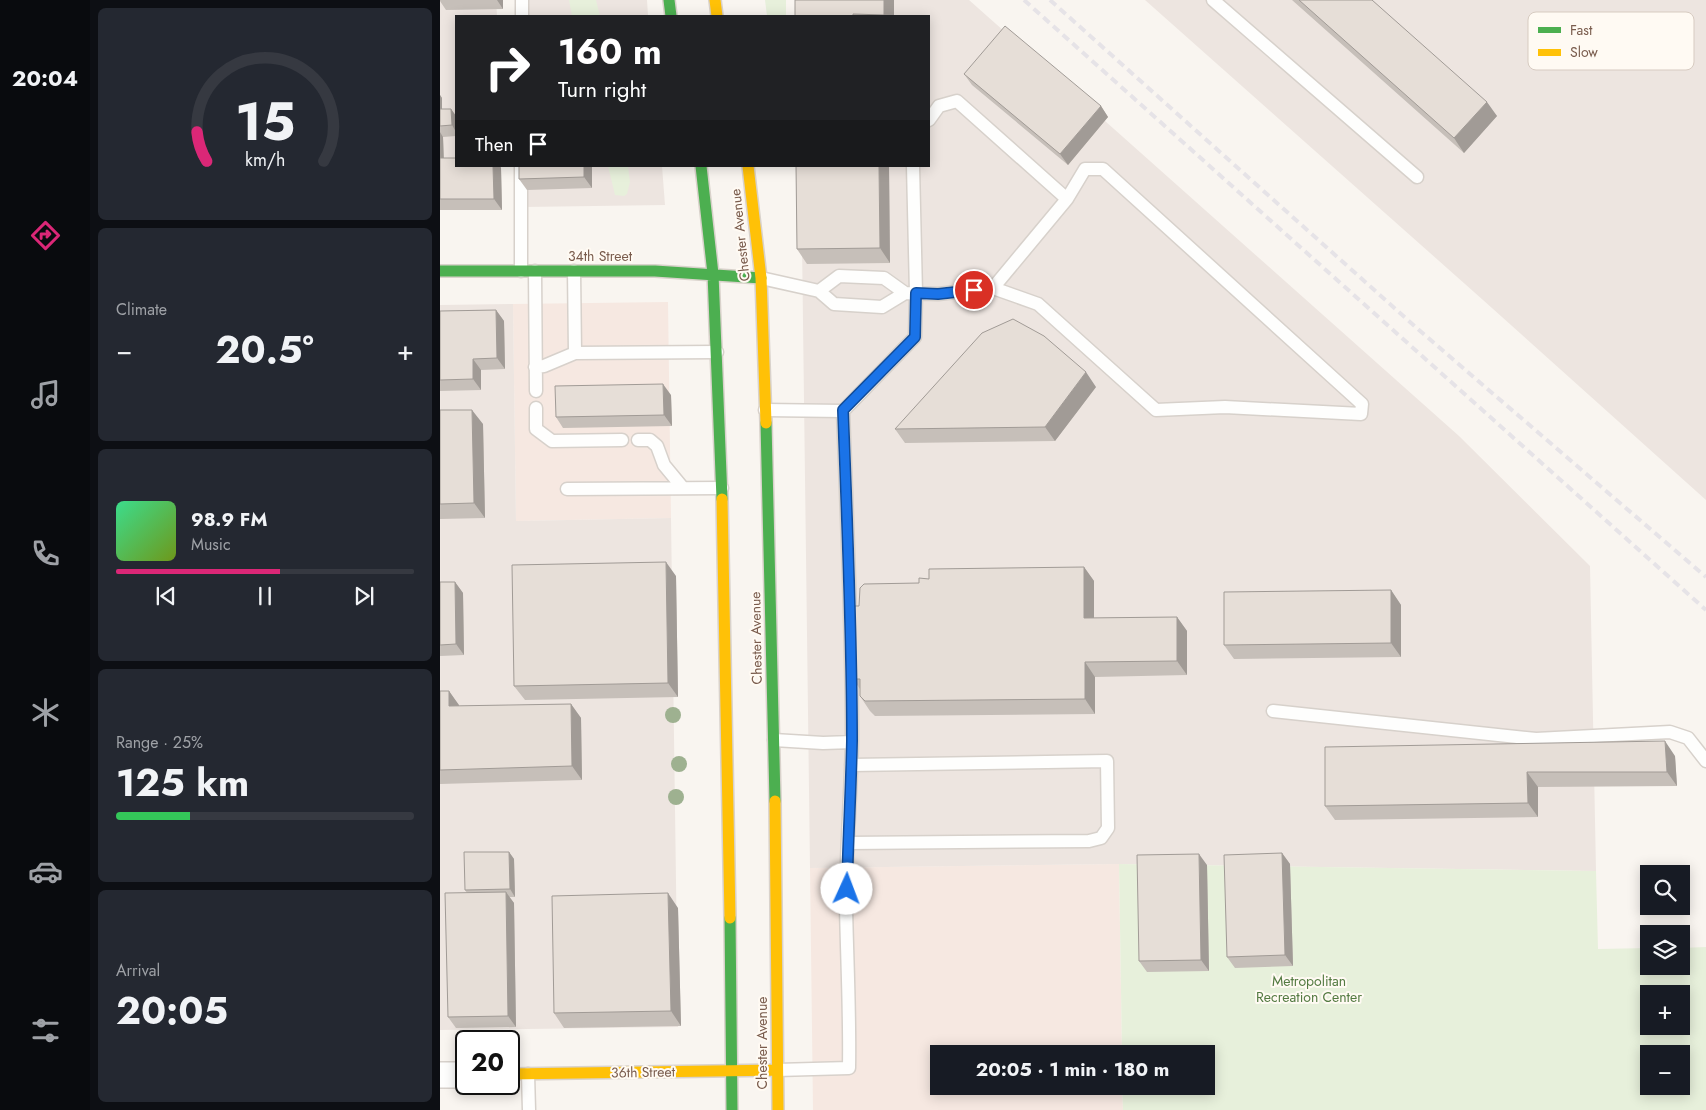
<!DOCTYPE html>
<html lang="en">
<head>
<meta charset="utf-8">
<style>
  body { margin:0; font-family:Jost,sans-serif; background:#242831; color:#f1f3f6; height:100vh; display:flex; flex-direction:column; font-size:19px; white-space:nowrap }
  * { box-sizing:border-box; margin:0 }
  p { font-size:16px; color:#9ea1a6 }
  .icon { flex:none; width:28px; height:28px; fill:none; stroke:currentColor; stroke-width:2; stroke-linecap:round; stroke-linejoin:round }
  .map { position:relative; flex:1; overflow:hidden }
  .sheet { display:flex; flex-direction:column; gap:8px; padding:8px; background:#0d0f14; width:350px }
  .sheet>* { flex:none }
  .hud { position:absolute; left:15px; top:15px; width:475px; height:152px; border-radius:0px; box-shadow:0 2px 12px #0003; background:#202124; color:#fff; overflow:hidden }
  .fabs { position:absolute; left:1200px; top:865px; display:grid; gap:10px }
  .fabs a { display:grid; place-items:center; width:50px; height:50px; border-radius:0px; background:#171b24; box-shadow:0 2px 12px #0003; font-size:25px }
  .speed { position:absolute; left:15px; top:1030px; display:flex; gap:10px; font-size:25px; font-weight:700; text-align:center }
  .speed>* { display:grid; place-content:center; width:65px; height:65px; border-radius:50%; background:#171b24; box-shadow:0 2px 12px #0003; line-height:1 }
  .speed .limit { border:2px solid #111; border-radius:8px; background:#fff; color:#111 }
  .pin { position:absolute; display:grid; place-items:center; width:42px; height:42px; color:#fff; margin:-21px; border:2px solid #fff; border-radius:50%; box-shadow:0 1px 5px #0007 }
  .me { position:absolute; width:55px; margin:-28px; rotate:2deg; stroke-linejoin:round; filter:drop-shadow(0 0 4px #0008) }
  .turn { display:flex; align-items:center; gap:18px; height:105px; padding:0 20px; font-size:22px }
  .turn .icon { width:65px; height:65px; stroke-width:2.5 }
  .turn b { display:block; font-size:35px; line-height:42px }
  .then { display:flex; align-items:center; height:48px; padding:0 20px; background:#0003; gap:10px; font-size:19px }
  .big { font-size:38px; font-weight:700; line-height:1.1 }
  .sheet .tile { flex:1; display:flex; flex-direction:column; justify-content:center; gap:8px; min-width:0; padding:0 18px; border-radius:8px; background:#242831 }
  .sheet .dial { align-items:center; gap:0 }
  .dial svg { height:130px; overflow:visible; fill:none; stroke:#363941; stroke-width:7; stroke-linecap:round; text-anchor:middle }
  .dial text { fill:#f1f3f6; stroke:none }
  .song { display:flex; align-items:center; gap:15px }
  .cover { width:60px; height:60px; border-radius:8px; background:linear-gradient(135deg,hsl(150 70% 55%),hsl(80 70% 35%)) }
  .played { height:5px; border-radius:2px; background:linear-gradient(90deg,#db2777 55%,#363941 55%) }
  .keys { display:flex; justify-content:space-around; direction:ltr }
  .heat { display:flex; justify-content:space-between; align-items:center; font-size:28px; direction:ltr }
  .charge { height:8px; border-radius:4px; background:linear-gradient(90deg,#34c759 25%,#363941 0) }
  .trip { position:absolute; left:490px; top:1045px; width:285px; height:50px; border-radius:0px; background:#171b24; box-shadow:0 2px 12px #0003; font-weight:700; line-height:50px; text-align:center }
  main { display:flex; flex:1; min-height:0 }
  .dock { display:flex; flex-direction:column; width:90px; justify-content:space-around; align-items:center; background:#090b0e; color:#9ea1a6 }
  .dock .icon { width:35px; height:35px }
  .dock .current { color:#db2777 }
  .dock b { font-size:22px; color:#f1f3f6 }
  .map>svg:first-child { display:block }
  .commercial { fill:#f6e8e1 }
  .industrial { fill:#ede5e0 }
  .green { fill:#e7f0db; fill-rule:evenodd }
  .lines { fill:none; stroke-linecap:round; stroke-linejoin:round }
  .lane-casing { stroke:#d7d1cb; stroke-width:15 }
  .street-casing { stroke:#d7d1cb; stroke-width:28 }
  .fast-casing { stroke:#d9d2cb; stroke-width:14 }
  .slow-casing { stroke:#d9d2cb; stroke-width:14 }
  .lane { stroke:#fefefd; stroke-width:12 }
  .street { stroke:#fefefd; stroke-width:25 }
  .fast { stroke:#4caf50; stroke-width:11 }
  .slow { stroke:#ffc107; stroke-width:11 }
  .rail { stroke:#e6e3e7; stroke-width:4; stroke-dasharray:8 5; stroke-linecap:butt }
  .tree { fill:#9eb190 }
  .wall { fill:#c6bfb9 }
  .shaded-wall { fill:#a19b96 }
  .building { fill:#e6ded7; stroke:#a19b96 }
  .route-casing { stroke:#114b97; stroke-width:12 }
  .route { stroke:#1a73e8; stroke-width:9 }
  .labels { text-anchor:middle; stroke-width:4; stroke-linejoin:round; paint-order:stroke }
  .street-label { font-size:14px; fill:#7a5c4d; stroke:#fffaf3 }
  .park-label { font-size:14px; fill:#537a41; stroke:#fffaf3 }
  .key { fill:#fffaf3; stroke:#d7cbc1; stroke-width:1 }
  .key-label { font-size:14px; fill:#7a5c4d }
</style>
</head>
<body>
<main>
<nav class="dock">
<b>20:04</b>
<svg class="icon current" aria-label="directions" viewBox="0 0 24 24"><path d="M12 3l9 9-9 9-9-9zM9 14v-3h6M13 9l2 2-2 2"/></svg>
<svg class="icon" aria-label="music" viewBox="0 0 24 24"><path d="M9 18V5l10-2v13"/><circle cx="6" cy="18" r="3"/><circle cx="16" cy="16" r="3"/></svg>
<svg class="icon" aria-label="phone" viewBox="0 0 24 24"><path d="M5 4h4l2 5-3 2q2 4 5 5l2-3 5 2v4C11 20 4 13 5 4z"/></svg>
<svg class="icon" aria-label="climate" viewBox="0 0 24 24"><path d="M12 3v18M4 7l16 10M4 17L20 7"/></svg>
<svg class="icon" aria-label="car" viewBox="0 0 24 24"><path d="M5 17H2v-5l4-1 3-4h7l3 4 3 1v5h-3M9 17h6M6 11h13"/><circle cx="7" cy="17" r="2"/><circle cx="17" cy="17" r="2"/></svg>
<svg class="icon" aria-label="filters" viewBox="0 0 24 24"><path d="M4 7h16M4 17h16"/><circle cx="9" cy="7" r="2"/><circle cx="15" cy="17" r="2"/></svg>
</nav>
<section class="sheet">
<div class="tile dial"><svg viewBox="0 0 100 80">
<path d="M14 69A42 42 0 1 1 86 69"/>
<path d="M14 69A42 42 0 0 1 8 51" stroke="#db2777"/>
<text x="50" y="56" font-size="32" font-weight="700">15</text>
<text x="50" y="72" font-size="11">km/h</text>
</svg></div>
<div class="tile"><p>Climate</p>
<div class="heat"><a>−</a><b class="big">20.5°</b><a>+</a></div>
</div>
<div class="tile">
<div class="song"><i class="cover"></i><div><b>98.9 FM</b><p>Music</p></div></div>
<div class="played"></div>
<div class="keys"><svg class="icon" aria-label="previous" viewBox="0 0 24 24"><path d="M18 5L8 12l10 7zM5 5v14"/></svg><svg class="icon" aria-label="pause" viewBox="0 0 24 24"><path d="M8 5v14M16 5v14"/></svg><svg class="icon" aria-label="next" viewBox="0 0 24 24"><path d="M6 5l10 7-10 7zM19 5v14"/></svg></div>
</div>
<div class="tile"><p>Range · 25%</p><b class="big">125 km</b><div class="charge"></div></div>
<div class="tile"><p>Arrival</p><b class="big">20:05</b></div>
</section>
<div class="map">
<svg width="1266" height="1110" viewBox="0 0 1266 1110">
  <rect width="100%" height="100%" fill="#f9f5f0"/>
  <path class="commercial" d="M228 302 231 518 76 521 73 304Z
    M679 864 682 1054H499V1086H682L683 1110H373L370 868Z"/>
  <path class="industrial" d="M0 0H56L57 16H16V166L0 208Z
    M81 0H207L208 16H81Z
    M359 0H529L1019 436 1150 566 1156 871 679 864 370 868 361 166H489V16H359Z
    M705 0H1266V500L1043 300Z
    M83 166H222L225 205 84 207Z
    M73 304 76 521 231 518 238 1027 0 1030V305Z"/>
  <path class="green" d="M129 0H156L160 16H132Z
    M325 0H346V16H327Z
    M168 166H188L190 182 187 194 184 196 175 195Z
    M679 864 1156 871 1158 949 1209 948V966H1241V948L1266 947V1110H683L682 1086H766V1054H682ZM1209 994H1241V1026H1209ZM1209 1054H1241V1086H1209Z"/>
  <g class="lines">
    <defs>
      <path id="lane" d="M773 0 977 177
        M82 16V0
        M81 271V166
        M95 271 96 391
        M134 271 135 353 277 352
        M321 278 379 291 394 304 442 307 465 293 444 278 399 276 379 291
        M553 288 598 304 716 410 785 407 921 414 922 404 663 169H645L627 199
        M465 293 498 294 553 288 627 199 517 101 499 106 489 120
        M95 367 104 366 135 353
        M96 408V429L112 441 182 440
        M325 410 403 411 475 337 476 293 473 166
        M198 440H210L217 446 224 465 243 488
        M127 489 282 488
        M833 711 1096 739 1230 732 1248 738 1266 761
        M334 740 383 743 412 742
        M408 843 649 841 661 838 668 828 667 761 411 765
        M337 1070 409 1068C410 1014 407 960 406 906 406 850 411 795 412 739 412 630 407 520 403 411
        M88 1074 89 1110"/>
      <path id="street" d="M0 1075H26"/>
      <path id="fast" d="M229 0 231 16
        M261 166 273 274 282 499
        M0 271H215L321 278
        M326 423 335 801
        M290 918 292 1110"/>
      <path id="slow" d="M275 0 277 16
        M308 166 321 278 326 423
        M282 499 290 918
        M335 801 338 1110
        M69 1074 337 1070"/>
    </defs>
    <use href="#lane" class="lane-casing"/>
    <use href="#street" class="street-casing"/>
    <use href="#fast" class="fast-casing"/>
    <use href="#slow" class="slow-casing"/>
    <use href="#lane" class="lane"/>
    <use href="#street" class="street"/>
    <use href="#fast" class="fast"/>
    <use href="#slow" class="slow"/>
    <path class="rail" d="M584 0 1266 610
      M610 0 979 330 1266 577"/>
  </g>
  <g class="tree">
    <circle cx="233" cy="715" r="8"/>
    <circle cx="239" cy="764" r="8"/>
    <circle cx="236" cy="797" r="8"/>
  </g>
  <path class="wall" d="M0 0H63V9L6 10 0 1Z
    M454 0V16H355Z
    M852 0H932L1057 116 1024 153Z
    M524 74 661 106 668 117 628 165 532 85Z
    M0 95 2 98V109H11L16 116V136L3 137 4 158 16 166H60L61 168 62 210H0Z
    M152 166V188L87 190 79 179Z
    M356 166H449L450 263 367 264 357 249Z
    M56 310 64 321 65 369 41 370V390L0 391V311Z
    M656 387 615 441 465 443 455 429Z
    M231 395 232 426 123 428 116 417Z
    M0 410 43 424 45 518 0 519Z
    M644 567 654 581V618L737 617 747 631V675L655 677V714L435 716 430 711 420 696V689L413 679 419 606 489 579Z
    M236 576 238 697 85 700 74 686Z
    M0 582H15L23 593 24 655 0 656Z
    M951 590 961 605V657L794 659 784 645Z
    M0 691H9L19 706 131 704 141 718 142 780 0 784Z
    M885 747 1235 756 1237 786 1098 787V817L895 820 885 806Z
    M69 852 74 859 75 897H69L74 903 76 1027 16 1028 8 1017 27 893 25 890Z
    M842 853 850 864 853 966 795 968 787 957Z
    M767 865 769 971 707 972 699 961Z
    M238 908 241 1026 124 1028 114 1013Z"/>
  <path class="shaded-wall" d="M57 0H63V9Z
    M444 0H454V16H445L444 15Z
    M0 95 2 98V121L0 117Z
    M1047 102 1057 116 1024 153 1014 138Z
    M661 106 668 117 628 165 620 154Z
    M11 109 16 116V132L12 125Z
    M0 132 3 137 4 169 0 164Z
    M53 166H60L61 168 62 210 54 199Z
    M144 166H152V188L144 177Z
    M439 166H449L450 263 440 248Z
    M56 310 64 321 65 369 57 358Z
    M33 359 41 370V390L33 379Z
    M646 372 656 387 615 441 605 427Z
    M223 384 231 395 232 426 224 415Z
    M32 410 43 424 45 518 34 503Z
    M226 562 236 576 238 697 228 683Z
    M644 567 654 581V632L644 618Z
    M15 582 23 593 24 655 16 644Z
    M951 590 961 605V657L951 643Z
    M737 617 747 631V675L737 661Z
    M645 662 655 677V714L645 699Z
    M9 691 19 705V720L9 706Z
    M131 704 141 718 142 780 132 766Z
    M1225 741 1235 756 1237 786 1227 772Z
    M1087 772 1098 787V817L1088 803Z
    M69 852 74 859 75 897 70 889Z
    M842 853 850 864 853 966 845 955Z
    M759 854 767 865 769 971 761 960Z
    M66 892 74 903 76 1027 68 1016Z
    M228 893 238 908 241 1026 231 1011Z"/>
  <path class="building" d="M355 0H444V15L413 14V16H355Z
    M859 0H932L1047 102 1014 138Z
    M565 26 661 106 620 154 524 74Z
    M0 109H11L12 125 0 126Z
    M0 158H16V166H53L54 199H0Z
    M79 166H144V177L79 179Z
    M356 166H439L440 248 357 249Z
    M56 310 57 358 33 359V379L0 380V311Z
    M573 319 604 336 646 372 605 427 455 429 542 333Z
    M223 384 224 415 116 417 115 386Z
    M0 410H32L34 503 0 504Z
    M226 562 228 683 74 686 72 565Z
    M644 567V618L737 617V661L645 662V699L425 701 420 696V679H413V606H419L420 588 424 584 479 583V578L489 579V569Z
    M0 582H15L16 644 0 645Z
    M951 590V643L784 645V592Z
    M0 691H9V706L131 704 132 766 0 770Z
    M1225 741 1227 772H1087L1088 803 885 806V747Z
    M24 852H69L70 889 25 890Z
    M842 853 845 955 787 957 784 855Z
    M759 854 761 960 699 961 697 855Z
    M66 892 68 1016 8 1017 5 893Z
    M228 893 231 1011 114 1013 112 896Z"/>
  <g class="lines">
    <defs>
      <path id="route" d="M407 889C408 840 411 791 412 741 412 631 407 521 403 410L475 337 476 293 498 294 534 290"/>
    </defs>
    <use href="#route" class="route-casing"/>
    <use href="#route" class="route"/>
  </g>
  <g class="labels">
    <g class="street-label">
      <text transform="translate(300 235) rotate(-96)" y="5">Chester Avenue</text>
      <text x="160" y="261">34th Street</text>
      <text transform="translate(316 638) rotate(-91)" y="5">Chester Avenue</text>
      <text transform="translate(322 1043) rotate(-90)" y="5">Chester Avenue</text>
      <text transform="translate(203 1072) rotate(-1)" y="5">36th Street</text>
    </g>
    <g class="park-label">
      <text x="869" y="986">Metropolitan<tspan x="869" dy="16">Recreation Center</tspan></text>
    </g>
  </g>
  <rect x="1088" y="12" width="166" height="58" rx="8" class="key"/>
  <rect x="1098" y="27" width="23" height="6" fill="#4caf50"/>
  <rect x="1098" y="49" width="23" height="7" fill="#ffc107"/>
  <g class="key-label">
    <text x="1130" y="35">Fast</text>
    <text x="1130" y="57">Slow</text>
  </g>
</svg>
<div class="fabs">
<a><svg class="icon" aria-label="search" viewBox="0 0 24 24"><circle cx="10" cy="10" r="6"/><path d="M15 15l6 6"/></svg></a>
<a><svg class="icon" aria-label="layers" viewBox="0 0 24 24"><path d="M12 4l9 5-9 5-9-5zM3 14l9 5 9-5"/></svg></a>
<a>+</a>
<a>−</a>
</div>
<div class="speed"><div class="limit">20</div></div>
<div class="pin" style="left:534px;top:290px;background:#d93025"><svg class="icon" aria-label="arrive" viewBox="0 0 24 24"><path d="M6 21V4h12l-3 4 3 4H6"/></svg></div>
<svg class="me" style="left:407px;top:889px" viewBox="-20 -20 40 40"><circle r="19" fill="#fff"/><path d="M0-13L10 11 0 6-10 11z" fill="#1a73e8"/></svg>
<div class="trip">20:05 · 1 min · 180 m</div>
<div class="hud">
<div class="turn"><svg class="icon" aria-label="right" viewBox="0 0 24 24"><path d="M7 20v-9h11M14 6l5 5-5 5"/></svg><div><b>160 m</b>Turn right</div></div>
<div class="then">Then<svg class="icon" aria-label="arrive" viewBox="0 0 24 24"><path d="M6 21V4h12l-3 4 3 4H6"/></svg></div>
</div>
</div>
</main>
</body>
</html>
